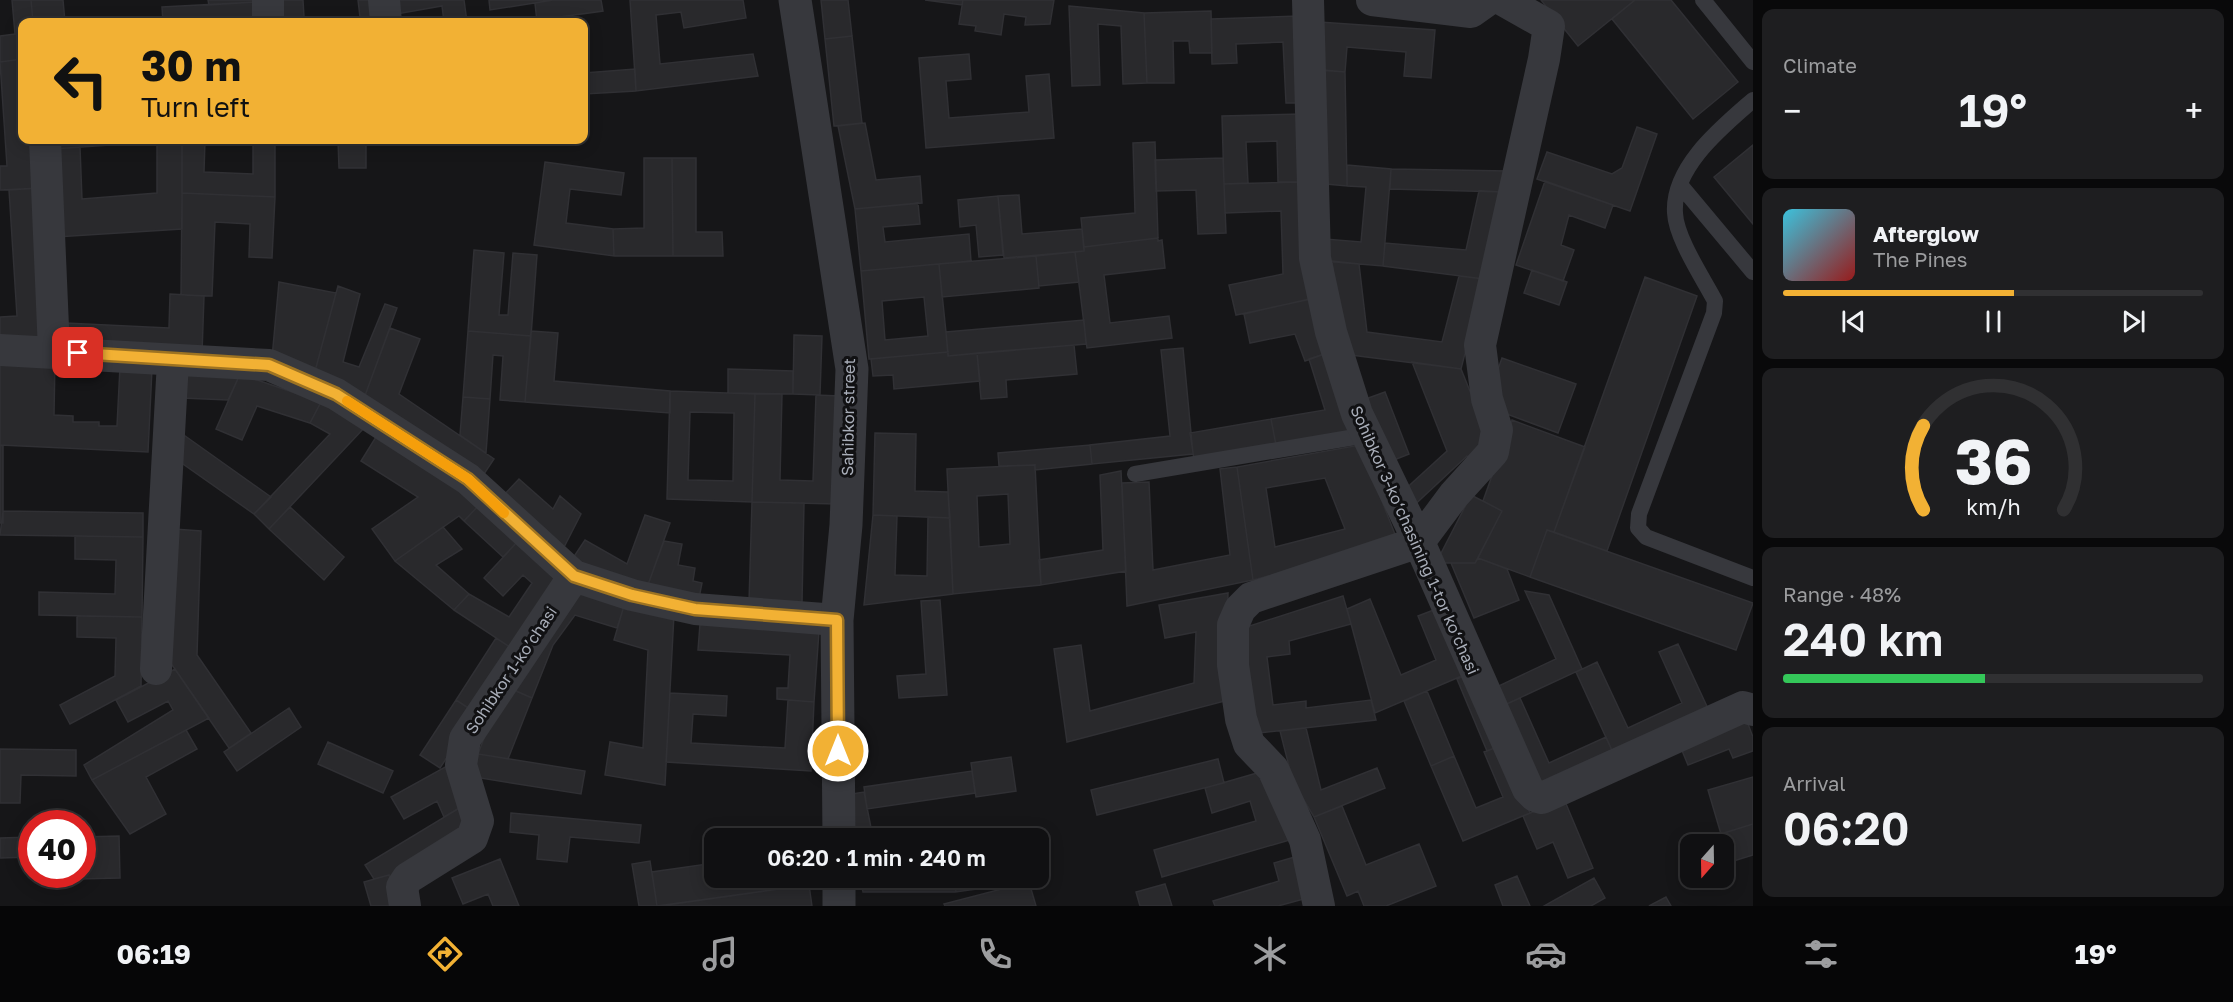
<!DOCTYPE html>
<html lang="en">
<head>
<meta charset="utf-8">
<style>
  body { margin:0; font-family:"Golos Text",sans-serif; background:#1e1e20; color:#f1f3f6; height:100vh; display:flex; flex-direction:column; font-size:22px; white-space:nowrap }
  * { box-sizing:border-box; margin:0 }
  p { font-size:20px; color:#9c9d9f }
  .icon { flex:none; width:33px; height:33px; fill:none; stroke:currentColor; stroke-width:2; stroke-linecap:round; stroke-linejoin:round }
  .map { position:relative; flex:1; overflow:hidden }
  .side { display:flex; flex-direction:column; gap:9px; padding:9px; background:#09090a; width:480px }
  .side>* { flex:none }
  .guide { position:absolute; left:18px; top:18px; width:570px; height:126px; border-radius:12px; box-shadow:0 3px 15px #0003,0 0 0 2px #303032; background:#f2b134; color:#111; overflow:hidden }
  .needle { width:39px; rotate:200deg }
  .tools { position:absolute; left:1680px; top:834px; display:grid; gap:12px }
  .tools a { display:grid; place-items:center; width:54px; height:54px; border-radius:12px; background:#101012; box-shadow:0 3px 15px #0003,0 0 0 2px #303032; font-size:30px }
  .speed { position:absolute; left:18px; top:810px; display:flex; gap:12px; font-size:30px; font-weight:700; text-align:center }
  .speed>* { display:grid; place-content:center; width:78px; height:78px; border-radius:50%; background:#101012; box-shadow:0 3px 15px #0003,0 0 0 2px #303032; line-height:1 }
  .speed .limit { border:9px solid #d22; background:#fff; color:#111 }
  .pin { position:absolute; display:grid; place-items:center; width:51px; height:51px; color:#fff; margin:-26px; border-radius:12px; box-shadow:0 3px 9px #0006 }
  .me { position:absolute; width:66px; margin:-33px; rotate:0deg; stroke-linejoin:round; filter:drop-shadow(0 0 4px #0008) }
  .turn { display:flex; align-items:center; gap:21px; height:126px; padding:0 24px; font-size:27px }
  .turn .icon { width:78px; height:78px; stroke-width:2.5 }
  .turn b { display:block; font-size:42px; line-height:51px }
  .big { font-size:45px; font-weight:600; line-height:1.1 }
  .side .card { flex:1; display:flex; flex-direction:column; justify-content:center; gap:9px; min-width:0; padding:0 21px; border-radius:12px; background:#1e1e20 }
  .side .dial { align-items:center; gap:0 }
  .dial svg { height:156px; overflow:visible; fill:none; stroke:#303032; stroke-width:7; stroke-linecap:round; text-anchor:middle }
  .dial text { fill:#f1f3f6; stroke:none }
  .song { display:flex; align-items:center; gap:18px }
  .cover { width:72px; height:72px; border-radius:9px; background:linear-gradient(135deg,hsl(190 70% 55%),hsl(0 70% 35%)) }
  .played { height:6px; border-radius:3px; background:linear-gradient(90deg,#f2b134 55%,#303032 55%) }
  .keys { display:flex; justify-content:space-around; direction:ltr }
  .heat { display:flex; justify-content:space-between; align-items:center; font-size:33px; direction:ltr }
  .charge { height:9px; border-radius:4px; background:linear-gradient(90deg,#34c759 48%,#303032 0) }
  .trip { position:absolute; left:704px; top:828px; width:345px; height:60px; border-radius:12px; background:#101012; box-shadow:0 3px 15px #0003,0 0 0 2px #303032; font-weight:600; line-height:60px; text-align:center }
  .dock { display:flex; height:96px; justify-content:space-around; align-items:center; background:#060607; color:#9c9d9f }
  .dock .icon { width:42px; height:42px }
  .dock .selected { color:#f2b134 }
  .dock b { font-size:27px; color:#f1f3f6 }
  main { display:flex; flex:1; min-height:0 }
  .map>svg:first-child { display:block }
  .building { fill:#29292c; stroke:#303034; stroke-width:1.5; fill-rule:evenodd }
  .lines { fill:none; stroke-linecap:round; stroke-linejoin:round }
  .service { stroke:#37383d; stroke-width:16 }
  .minor { stroke:#37383d; stroke-width:32 }
  .tertiary { stroke:#37383d; stroke-width:33 }
  .route-casing { stroke:#9d7322; stroke-width:15 }
  .route { stroke:#f2b134; stroke-width:10 }
  .slow { stroke:#f59e0b; stroke-width:10 }
  .labels { text-anchor:middle; stroke-width:6; stroke-linejoin:round; paint-order:stroke }
  .street-label { font-size:16px; fill:#a8adb8; stroke:#111113 }
</style>
</head>
<body>
<main>
<div class="map">
<svg width="1753" height="906" viewBox="0 0 1753 906">
  <rect width="100%" height="100%" fill="#161618"/>
  <path class="building" d="M12 0H31L33 22H22V59L0 62V36L15 34Z
    M31 0H63L65 22H33Z
    M208 0H258V2L209 5Z
    M278 0H303L304 17H360L358 0H380L383 22H278Z
    M394 0H464L467 22H444L442 6 397 14Z
    M489 0H553L490 10Z
    M553 0H601L603 11 560 17V22H537L535 3Z
    M630 0H743L746 18 684 28 681 12 656 15 660 64 753 54 758 76 636 91Z
    M821 0H848L852 36 825 39Z
    M925 0H963L962 5Z
    M963 0H1054L1050 24 1025 25 1026 17 1004 14 1001 35 975 31 976 26 959 24Z
    M1541 0H1635L1578 46Z
    M1635 0H1671L1738 82 1693 119 1612 19Z
    M258 2 259 22H163L162 7Z
    M1069 6 1144 13 1147 83 1123 84 1121 26 1098 24 1100 85 1072 86Z
    M1211 11 1212 53H1190L1189 41H1173L1174 83H1147L1144 13Z
    M1298 16 1301 103H1286L1283 42 1236 44 1237 63 1212 64 1211 19Z
    M1319 22 1435 30 1431 78 1404 76 1406 52 1347 47 1345 72 1317 70Z
    M852 36 862 123 834 126 825 39Z
    M969 54 971 79 946 81 949 118 1029 112 1026 76 1049 74 1054 138 926 148 919 58Z
    M22 59V140H36L40 188 0 190V166H7L0 62Z
    M635 69 636 91 584 94V73Z
    M1324 70 1345 72 1347 186 1326 184Z
    M1302 114 1304 182H1278L1277 141 1246 142 1248 183 1224 184 1222 116Z
    M865 123 876 180 920 176 922 203 855 209 838 126Z
    M1637 127 1657 134 1630 211 1537 179 1547 152 1612 174 1622 168Z
    M54 140H181L54 149Z
    M182 140H205L204 172 253 174V140H275V197L182 193Z
    M182 140V229L56 237 54 149 80 147 82 199 157 193V141Z
    M338 140H366V168H339Z
    M1155 142 1158 238 1084 247 1081 218 1135 213 1133 143Z
    M1753 145V224L1714 177Z
    M644 158H672L673 256H614L613 229 644 228Z
    M672 158H696V232H722L723 256H673Z
    M1223 158 1226 233 1198 234 1196 190 1156 191 1155 160Z
    M545 162 624 173 621 195 570 189 566 223 613 229 614 256 534 245Z
    M1347 165 1391 169 1383 266 1323 261 1325 239 1361 242 1366 187 1347 186Z
    M1391 169 1508 171 1504 192 1390 189Z
    M1545 181 1613 205 1605 228 1569 215 1561 245 1574 250 1563 281 1516 265Z
    M1304 182 1312 299 1236 315 1229 285 1283 274 1281 211 1225 213 1224 184Z
    M40 188 51 342 0 344V317L17 316 9 190Z
    M1479 191 1504 192 1484 279 1383 266 1385 243 1466 250Z
    M182 193 275 197 272 258 249 257 250 224 215 222 212 296 181 295Z
    M1019 195 1022 234 1082 229 1084 251 1004 258 998 196Z
    M998 196 1003 255 979 257 976 225 960 227 958 200Z
    M918 203 920 224 883 227 885 242 969 234 971 261 861 271 855 209Z
    M1158 238V241L1162 240 1165 268 1104 275 1110 323 1169 316 1172 338 1087 348 1075 252 1084 251V247Z
    M474 250 504 253 499 315H508L513 253 537 255 531 336 468 331Z
    M1075 252 1079 282 1039 286 1036 256Z
    M1036 256 1039 288 942 297 939 264Z
    M1332 261 1359 264 1367 332 1442 342 1459 276 1484 279 1461 369 1343 354Z
    M939 264 948 352 869 359 861 271ZM924 297 928 336 885 340 882 301Z
    M1532 270 1567 282 1559 305 1524 293Z
    M1645 277 1697 296 1607 551 1554 532Z
    M279 282 336 293 314 375 272 358Z
    M338 286 360 294 343 362 359 367 385 304 397 308 363 401 314 375Z
    M170 294 204 296 202 354 64 348 66 323 169 328Z
    M1314 298 1333 351 1305 361 1295 334 1250 343 1244 314Z
    M1084 320 1086 344 948 356 946 332Z
    M390 328 420 339 399 394 494 459 480 480 363 401Z
    M468 331 531 336 525 402 500 400 503 356 493 355 490 399 463 397Z
    M531 331 558 333 554 381 670 391V413L525 402Z
    M794 335 822 336 820 395 793 394Z
    M1074 345 1077 374 1006 380 1007 397 981 399 977 353Z
    M1183 348 1193 454 1092 464 1090 445 1170 436 1161 350Z
    M1333 351 1358 431 1276 445 1271 419 1325 410 1309 359Z
    M948 352V356L977 353 980 381 894 389 893 375 873 376 871 359Z
    M0 358 55 359 54 415 73 416V422H99V426H117L120 367 152 369 148 452 0 445Z
    M1502 358 1576 384 1558 433 1504 413 1497 372Z
    M1412 362 1461 369 1490 441 1471 460 1467 456 1408 511 1400 494 1447 451Z
    M728 369 793 371V394L728 393Z
    M183 371 240 374 228 400 182 398Z
    M240 374 321 402 310 423 257 406 242 440 216 429Z
    M670 391 755 394 752 502 667 499ZM690 412 734 413 733 481 688 480Z
    M1385 392 1409 454 1384 464 1360 401Z
    M755 394H782L780 480 813 481 816 395 840 396 837 504 752 502Z
    M463 397 490 399 486 453 460 435Z
    M321 402 366 426 269 529 254 514 330 434 310 423Z
    M1271 419 1276 445 1194 459 1190 433Z
    M1512 420 1585 447 1554 532 1547 530 1530 577 1478 558 1502 511 1483 501Z
    M379 432 481 503 464 521 459 516 395 561 372 529 418 497 361 461Z
    M181 433 271 497 254 514 173 457Z
    M875 433 916 434 915 491 948 492 950 518 873 515Z
    M0 445 3 446V523H0Z
    M1090 445 1092 464 1035 470V465L999 466 998 453Z
    M1360 445 1398 542 1253 580 1237 467ZM1325 478 1345 529 1275 547 1266 488Z
    M1035 465 1041 585 953 594 947 469ZM1008 494 1010 544 979 547 977 496Z
    M1237 467 1253 580 1127 606 1122 483 1149 482 1153 570 1230 555 1220 469Z
    M1121 471 1126 571 1041 585 1039 560 1103 550 1100 475Z
    M519 479 553 509 560 496 581 514 562 551 502 497Z
    M1471 495 1502 511 1475 563H1436Z
    M752 502 804 503 802 603 749 602Z
    M481 503 520 539 503 557 464 521Z
    M290 507 344 557 324 580 269 529Z
    M3 511 143 513V537L0 535Z
    M645 515 670 523 644 596 571 561 585 540 627 564Z
    M873 515 897 516 895 575 927 576 928 517 950 518 953 594 864 605Z
    M443 527 462 549 436 565 469 594 454 610 395 561Z
    M174 529 201 531 197 655 251 733 229 748 170 662Z
    M1547 530 1753 603 1736 650 1530 577Z
    M75 536 143 537 142 617 39 615V592L115 594 116 560 75 559Z
    M520 539 563 582 516 651 454 610 469 594 509 617 532 583 523 575 503 596 484 578Z
    M664 541 682 544 678 565 695 568 693 581 702 583 698 603 645 593Z
    M1478 558 1507 569 1519 600 1474 618 1451 563H1475Z
    M574 588 625 603 617 628 575 615 553 645 532 698 514 690Z
    M1525 591 1549 595 1582 669 1498 708 1490 690 1556 659Z
    M1228 593 1225 701 1067 742 1054 649 1081 645 1090 711 1194 683 1196 632 1165 638 1159 605Z
    M1343 596 1351 624 1289 641 1290 654 1267 657 1273 705 1306 701V708L1371 700 1376 720 1250 734 1237 630Z
    M626 599 674 614 665 785 605 775 610 742 643 748 648 650 614 640Z
    M1370 599 1401 675 1436 660 1418 616 1444 606 1471 672 1375 713 1347 609Z
    M940 600 947 695 899 698 897 676 926 674 921 601Z
    M77 616 142 617 141 686 70 724 60 705 115 676 116 638 77 637Z
    M700 624 819 631 814 702 777 699V688H788L790 655 698 650Z
    M496 638 516 651 476 713 456 700Z
    M1678 644 1710 713 1615 757 1576 672 1597 662 1628 728 1682 703 1659 652Z
    M175 669 209 718 92 780 84 765 173 710 168 701 128 722 116 700Z
    M1471 672 1502 745 1487 751 1457 679Z
    M504 686 532 698 508 759 478 754Z
    M1427 691 1454 756 1431 766 1404 701Z
    M670 693 727 696 726 716 693 714 691 743 785 748 788 700 814 702 811 771 666 762Z
    M1520 698 1549 763 1606 737 1615 757 1538 796 1498 708Z
    M456 700 476 713 440 768 420 755Z
    M289 708 301 727 237 771 224 752Z
    M1745 716 1753 737V751L1733 758 1729 749 1688 765 1678 741Z
    M1306 728 1321 790 1377 768 1385 788 1314 817 1293 782 1280 731Z
    M186 730 197 749 146 777 166 814 130 834 92 780Z
    M328 742 393 771 383 793 318 764Z
    M1502 745 1530 813 1463 841 1431 766 1454 756 1476 808 1503 797 1484 752Z
    M0 749 76 750V776L21 775 20 803H0Z
    M478 754 585 771 581 794 474 777Z
    M1011 757 1016 791 976 797 971 763Z
    M1218 759 1224 783 1097 815 1091 790Z
    M447 766 461 807 444 817 437 801 404 819 391 797Z
    M972 771 975 793 867 809 864 787Z
    M1264 771 1293 839 1162 877 1154 850 1256 821 1250 801 1212 813 1205 788Z
    M1753 777V824L1721 834 1708 790Z
    M864 792 873 838H853L845 795Z
    M1564 799 1593 868 1568 878 1553 842 1537 849 1523 816Z
    M1342 806 1366 865 1419 844 1436 886 1386 906H1364L1358 891 1347 896 1314 817Z
    M461 807 475 830 391 881 389 875 374 879 365 865Z
    M511 813 641 825 639 843 570 837 567 862 537 859 539 835 510 832Z
    M1753 824V855L1724 864V844H1706L1704 839Z
    M1035 831 1036 838H984Z
    M119 836 120 878 34 880V874H82V837Z
    M32 837V857L0 858V838Z
    M1298 856 1311 897 1278 906H1215L1213 901 1279 881 1274 863Z
    M500 859 519 906H493L488 894 463 904 452 878Z
    M650 861 657 906H639L632 864Z
    M714 863V878H799L800 886 657 906 652 872Z
    M389 875 398 906H371L364 882Z
    M1517 876 1530 906H1503L1495 885Z
    M860 878H954L956 892H863Z
    M954 878H974L976 889 956 892Z
    M1594 878 1605 898 1591 906H1544Z
    M1029 882 1036 906H945L944 904Z
    M1165 884 1172 906H1140L1136 892Z
    M809 885 812 906H660L800 886Z
    M1666 897 1671 906H1649Z"/>
  <g class="lines">
    <path class="service" d="M1703 0 1753 62
      M1753 100C1722 127 1672 167 1675 213 1676 238 1703 278 1715 301L1714 313 1639 514 1638 528 1646 537 1753 578
      M1681 186 1753 272
      M1135 474 1367 435"/>
    <path class="minor" d="M268 0V22
      M384 0 386 22
      M1308 0 1315 258 1331 332 1357 414 1419 542 1528 789 1535 796 1542 798 1743 707 1753 710
      M1372 0 1471 12 1488 0
      M45 140 54 351
      M0 350 269 365 336 394 468 479 574 576 632 595 695 609 837 620
      M156 669 173 361
      M405 906 402 887 408 878 472 838 478 821 461 765 465 739 574 576
      M1319 906 1305 840 1273 769 1249 744 1241 719 1233 665V625L1240 609 1251 598 1419 542 1454 495 1493 452 1497 430 1487 399 1480 345 1544 59 1549 26 1503 0"/>
    <path class="tertiary" d="M795 0 852 369 846 525 837 620 839 838
      M839 878V906"/>
  </g>
  <g class="lines">
    <defs>
      <path id="route" d="M78 353 269 365 336 394 468 479 574 576 632 595 695 609 837 620 838 751"/>
    </defs>
    <use href="#route" class="route-casing"/>
    <use href="#route" class="route"/>
    <path class="slow" d="M347 401 468 479 504 513"/>
  </g>
  <g class="labels">
    <g class="street-label">
      <text transform="translate(848 417) rotate(-89)" y="6">Sahibkor street</text>
      <text transform="translate(1415 540) rotate(66)" y="6">Sohibkor 3-ko‘chasining 1-tor ko‘chasi</text>
      <text transform="translate(511 670) rotate(-56)" y="6">Sohibkor 1-koʼchasi</text>
    </g>
  </g>
</svg>
<div class="tools">
<a><svg class="needle" viewBox="-14 -14 28 28"><path d="M0-13l5 13h-10z" fill="#e53935"/><path d="M0 13l5-13h-10z" fill="#9c9d9f"/></svg></a>
</div>
<div class="speed"><div class="limit">40</div></div>
<div class="pin" style="left:78px;top:353px;background:#d93025"><svg class="icon" aria-label="arrive" viewBox="0 0 24 24"><path d="M6 21V4h12l-3 4 3 4H6"/></svg></div>
<svg class="me" style="left:838px;top:751px" viewBox="-20 -20 40 40"><circle r="17" fill="#f2b134" stroke="#fff" stroke-width="3"/><path d="M0-11L8 9 0 5-8 9z" fill="#fff"/></svg>
<div class="trip">06:20 · 1 min · 240 m</div>
<div class="guide">
<div class="turn"><svg class="icon" aria-label="left" viewBox="0 0 24 24"><path d="M17 20v-9H6M10 6l-5 5 5 5"/></svg><div><b>30 m</b>Turn left</div></div>
</div>
</div>
<section class="side">
<div class="card"><p>Climate</p>
<div class="heat"><a>−</a><b class="big">19°</b><a>+</a></div>
</div>
<div class="card">
<div class="song"><i class="cover"></i><div><b>Afterglow</b><p>The Pines</p></div></div>
<div class="played"></div>
<div class="keys"><svg class="icon" aria-label="previous" viewBox="0 0 24 24"><path d="M18 5L8 12l10 7zM5 5v14"/></svg><svg class="icon" aria-label="pause" viewBox="0 0 24 24"><path d="M8 5v14M16 5v14"/></svg><svg class="icon" aria-label="next" viewBox="0 0 24 24"><path d="M6 5l10 7-10 7zM19 5v14"/></svg></div>
</div>
<div class="card dial"><svg viewBox="0 0 100 80">
<path d="M14 69A42 42 0 1 1 86 69"/>
<path d="M14 69A42 42 0 0 1 14 26" stroke="#f2b134"/>
<text x="50" y="56" font-size="32" font-weight="700">36</text>
<text x="50" y="72" font-size="11">km/h</text>
</svg></div>
<div class="card"><p>Range · 48%</p><b class="big">240 km</b><div class="charge"></div></div>
<div class="card"><p>Arrival</p><b class="big">06:20</b></div>
</section>
</main>
<nav class="dock">
<b>06:19</b>
<svg class="icon selected" aria-label="directions" viewBox="0 0 24 24"><path d="M12 3l9 9-9 9-9-9zM9 14v-3h6M13 9l2 2-2 2"/></svg>
<svg class="icon" aria-label="music" viewBox="0 0 24 24"><path d="M9 18V5l10-2v13"/><circle cx="6" cy="18" r="3"/><circle cx="16" cy="16" r="3"/></svg>
<svg class="icon" aria-label="phone" viewBox="0 0 24 24"><path d="M5 4h4l2 5-3 2q2 4 5 5l2-3 5 2v4C11 20 4 13 5 4z"/></svg>
<svg class="icon" aria-label="climate" viewBox="0 0 24 24"><path d="M12 3v18M4 7l16 10M4 17L20 7"/></svg>
<svg class="icon" aria-label="car" viewBox="0 0 24 24"><path d="M5 17H2v-5l4-1 3-4h7l3 4 3 1v5h-3M9 17h6M6 11h13"/><circle cx="7" cy="17" r="2"/><circle cx="17" cy="17" r="2"/></svg>
<svg class="icon" aria-label="filters" viewBox="0 0 24 24"><path d="M4 7h16M4 17h16"/><circle cx="9" cy="7" r="2"/><circle cx="15" cy="17" r="2"/></svg>
<b>19°</b>
</nav>
</body>
</html>
